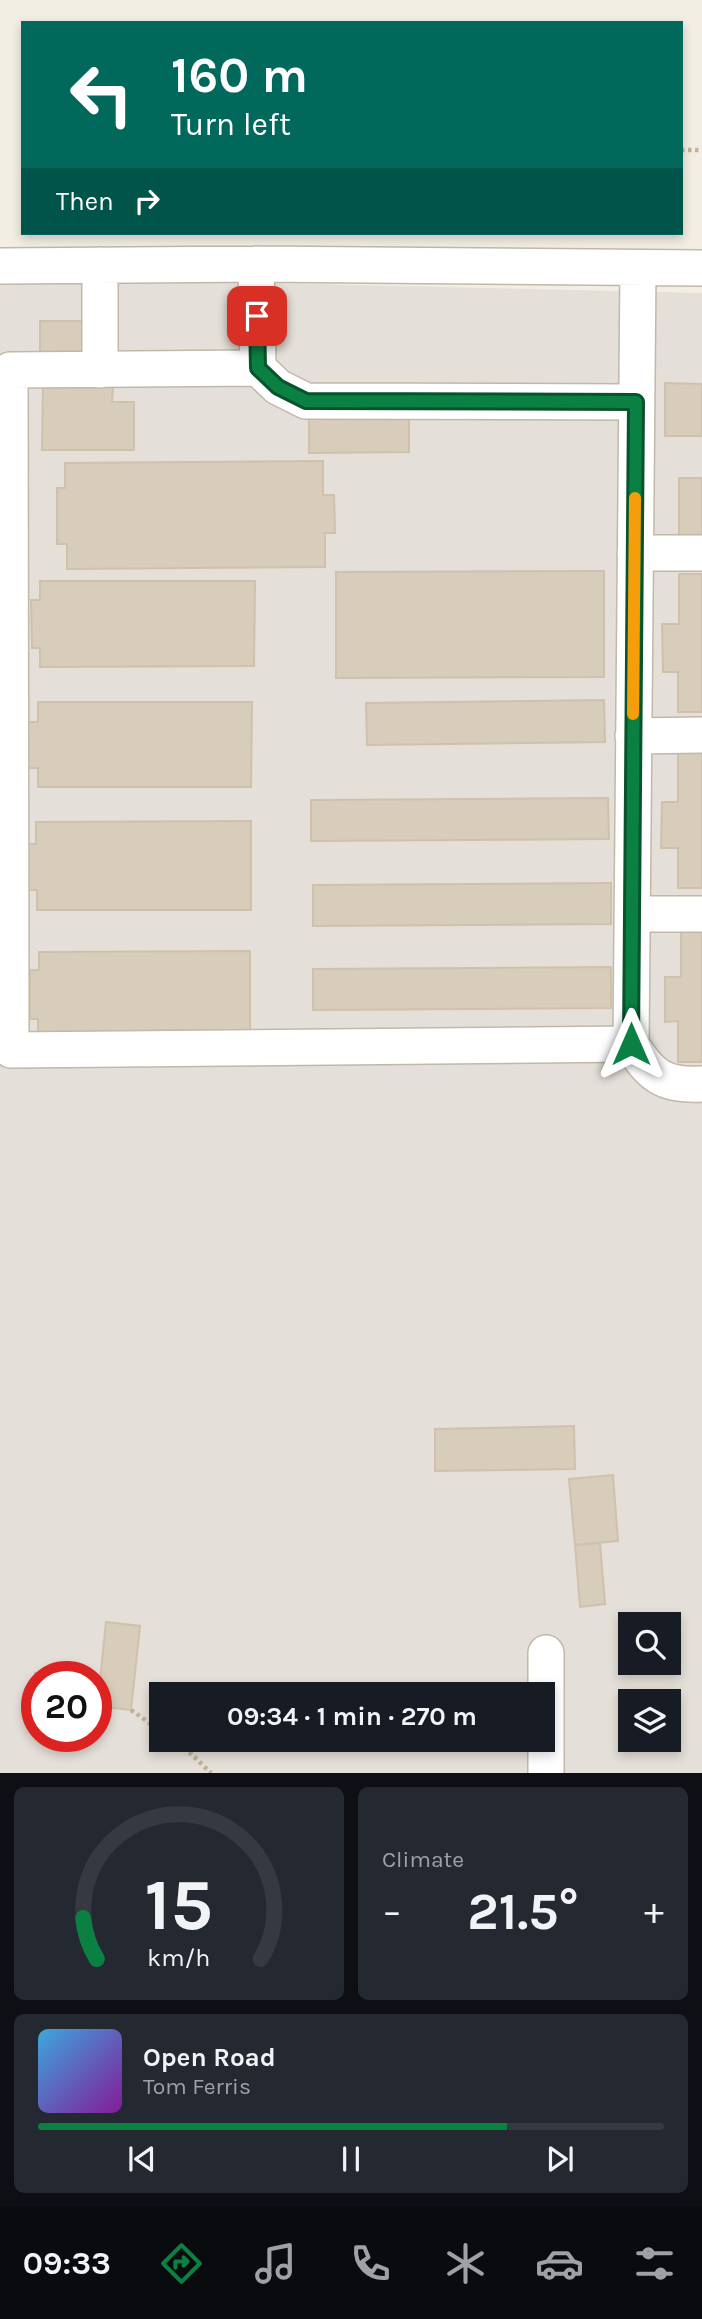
<!DOCTYPE html>
<html lang="en">
<head>
<meta charset="utf-8">
<style>
  body { margin:0; font-family:Karla,sans-serif; background:#242831; color:#f1f3f6; height:100vh; display:flex; flex-direction:column; font-size:26px; white-space:nowrap }
  * { box-sizing:border-box; margin:0 }
  p { font-size:23px; color:#9ea1a6 }
  .icon { flex:none; width:38px; height:38px; fill:none; stroke:currentColor; stroke-width:2; stroke-linecap:round; stroke-linejoin:round }
  .map { position:relative; height:1773px; overflow:hidden }
  .side { display:flex; flex-direction:column; gap:14px; padding:14px; background:#0d0f14; flex:1 }
  .side>* { flex:none }
  .hud { position:absolute; left:21px; top:21px; width:662px; height:214px; border-radius:0px; box-shadow:0 4px 10px #0003; background:#00695c; color:#fff; overflow:hidden }
  .buttons { position:absolute; left:618px; top:1612px; display:grid; gap:14px }
  .buttons a { display:grid; place-items:center; width:63px; height:63px; border-radius:0px; background:#171b24; box-shadow:0 4px 10px #0003; font-size:35px }
  .speed { position:absolute; left:21px; top:1661px; display:flex; gap:14px; font-size:35px; font-weight:700; text-align:center }
  .speed>* { display:grid; place-content:center; width:91px; height:91px; border-radius:50%; background:#171b24; box-shadow:0 4px 10px #0003; line-height:1 }
  .speed .limit { border:10px solid #d22; background:#fff; color:#111 }
  .pin { position:absolute; display:grid; place-items:center; width:60px; height:60px; color:#fff; margin:-30px; border-radius:14px; box-shadow:0 4px 10px #0006 }
  .me { position:absolute; width:77px; margin:-38px; rotate:0deg; stroke-linejoin:round; filter:drop-shadow(0 0 5px #0008) }
  .turn { display:flex; align-items:center; gap:24px; height:147px; padding:0 35px; font-size:32px }
  .turn .icon { width:91px; height:91px; stroke-width:2.5 }
  .turn b { display:block; font-size:49px; line-height:60px }
  .then { display:flex; align-items:center; height:66px; padding:0 35px; background:#0003; gap:14px; font-size:26px }
  .big { font-size:52px; font-weight:700; line-height:1.1 }
  .side .card { flex:1; display:flex; flex-direction:column; justify-content:center; gap:10px; min-width:0; padding:0 24px; border-radius:10px; background:#242831 }
  .side .dial { align-items:center; gap:0 }
  .dial svg { height:182px; overflow:visible; fill:none; stroke:#363941; stroke-width:7; stroke-linecap:round; text-anchor:middle }
  .dial text { fill:#f1f3f6; stroke:none }
  .song { display:flex; align-items:center; gap:21px }
  .cover { width:84px; height:84px; border-radius:10px; background:linear-gradient(135deg,hsl(200 70% 55%),hsl(290 70% 35%)) }
  .played { height:7px; border-radius:4px; background:linear-gradient(90deg,#0b8043 75%,#363941 75%) }
  .keys { display:flex; justify-content:space-around; direction:ltr }
  .heat { display:flex; justify-content:space-between; align-items:center; font-size:38px; direction:ltr }
  .side .tiles { flex:1; display:grid; gap:14px; grid-template-columns:1fr 1fr }
  .card:last-child { grid-column:span 2 }
  .trip { position:absolute; left:149px; top:1682px; width:406px; height:70px; border-radius:0px; background:#171b24; box-shadow:0 4px 10px #0003; font-weight:700; line-height:70px; text-align:center }
  .tabs { display:flex; height:112px; justify-content:space-around; align-items:center; background:#090b0e; color:#9ea1a6 }
  .tabs .icon { width:49px; height:49px }
  .tabs .on { color:#0b8043 }
  .tabs b { font-size:32px; color:#f1f3f6 }
  .map>svg:first-child { display:block }
  .industrial { fill:#e4dfd8; fill-rule:evenodd }
  .building { fill:#d8ccba; stroke:#d0c1aa; stroke-width:2 }
  .lines { fill:none; stroke-linecap:round; stroke-linejoin:round }
  .minor-casing { stroke:#c1b8a8; stroke-width:38 }
  .path { stroke:#c1b195; stroke-width:4.5; stroke-dasharray:3.5 3.5; stroke-linecap:butt }
  .minor { stroke:#fff; stroke-width:35 }
  .route-casing { stroke:#07532c; stroke-width:18 }
  .route { stroke:#0b8043; stroke-width:12 }
  .slow { stroke:#f59e0b; stroke-width:12 }
</style>
</head>
<body>
<div class="map">
<svg width="702" height="1773" viewBox="0 0 702 1773">
  <rect width="100%" height="100%" fill="#f3eee3"/>
  <path class="industrial" d="M0 277 702 293V1773H0ZM630 1624H668V1662H630ZM37 1676H96V1736H37ZM161 1694H542V1740H161ZM630 1701H668V1740H630Z"/>
  <path class="building" d="M40 321H83V354H40Z
    M665 383 702 384V436H665Z
    M43 386 113 387 112 402H134V450H42Z
    M409 408V452L309 453V409Z
    M323 461V495H334L335 533H325V567L67 569V544H57V488H65V463Z
    M679 478H702V545H679Z
    M604 571V677L336 678V572Z
    M679 574H702V712H678V672H663L662 624H679Z
    M40 581H255L254 666 40 667V648H32L31 600H40Z
    M604 700 605 742 367 745 366 703Z
    M38 702H252L251 787H38V768H28V722H38Z
    M678 750 702 751V888H678V848H661L662 802H678Z
    M608 798 609 839 311 841V800Z
    M251 821V910H37V890H28V844H36V822Z
    M611 883V924L313 926V885Z
    M681 923 702 924V1062H678V1021L665 1022V977H681Z
    M250 951V1036H38V1019H30V970H39V952Z
    M611 967V1008L313 1010V969Z
    M574 1426 575 1469 435 1471V1429Z
    M613 1475 618 1541 575 1545 569 1479Z
    M600 1543 605 1604 580 1607 575 1545Z
    M106 1622 140 1626 131 1710 96 1706V1680H100Z
    M35 1673 67 1676H37V1700L32 1699Z"/>
  <g class="lines">
    <defs>
      <path id="minor" d="M256 264 258 368 10 370 11 1050 631 1044
        M100 265V370
        M0 266 256 264 702 268
        M638 268 631 1044C651 1076 663 1086 702 1084
        M258 368 278 387 306 401 636 402
        M635 553H702
        M633 736 702 735
        M632 914H702
        M546 1653V1773"/>
    </defs>
    <use href="#minor" class="minor-casing"/>
    <path class="path" d="M681 150H702
      M131 1710 161 1731
      M172 1740 190 1753 211 1773"/>
    <use href="#minor" class="minor"/>
  </g>
  <g class="lines">
    <defs>
      <path id="route" d="M257 316 258 368 278 387 306 401 636 402 631 1044"/>
    </defs>
    <use href="#route" class="route-casing"/>
    <use href="#route" class="route"/>
    <path class="slow" d="M633 714 635 498"/>
  </g>
</svg>
<div class="buttons">
<a><svg class="icon" aria-label="search" viewBox="0 0 24 24"><circle cx="10" cy="10" r="6"/><path d="M15 15l6 6"/></svg></a>
<a><svg class="icon" aria-label="layers" viewBox="0 0 24 24"><path d="M12 4l9 5-9 5-9-5zM3 14l9 5 9-5"/></svg></a>
</div>
<div class="speed"><div class="limit">20</div></div>
<div class="pin" style="left:257px;top:316px;background:#d93025"><svg class="icon" aria-label="arrive" viewBox="0 0 24 24"><path d="M6 21V4h12l-3 4 3 4H6"/></svg></div>
<svg class="me" style="left:631px;top:1044px" viewBox="-20 -20 40 40"><path d="M0-17L14 15 0 8-14 15z" fill="#0b8043" stroke="#fff" stroke-width="4"/></svg>
<div class="trip">09:34 · 1 min · 270 m</div>
<div class="hud">
<div class="turn"><svg class="icon" aria-label="left" viewBox="0 0 24 24"><path d="M17 20v-9H6M10 6l-5 5 5 5"/></svg><div><b>160 m</b>Turn left</div></div>
<div class="then">Then<svg class="icon" aria-label="right" viewBox="0 0 24 24"><path d="M7 20v-9h11M14 6l5 5-5 5"/></svg></div>
</div>
</div>
<section class="side">
<div class="tiles">
<div class="card dial"><svg viewBox="0 0 100 80">
<path d="M14 69A42 42 0 1 1 86 69"/>
<path d="M14 69A42 42 0 0 1 8 51" stroke="#0b8043"/>
<text x="50" y="56" font-size="32" font-weight="700">15</text>
<text x="50" y="72" font-size="11">km/h</text>
</svg></div>
<div class="card"><p>Climate</p>
<div class="heat"><a>−</a><b class="big">21.5°</b><a>+</a></div>
</div>
<div class="card">
<div class="song"><i class="cover"></i><div><b>Open Road</b><p>Tom Ferris</p></div></div>
<div class="played"></div>
<div class="keys"><svg class="icon" aria-label="previous" viewBox="0 0 24 24"><path d="M18 5L8 12l10 7zM5 5v14"/></svg><svg class="icon" aria-label="pause" viewBox="0 0 24 24"><path d="M8 5v14M16 5v14"/></svg><svg class="icon" aria-label="next" viewBox="0 0 24 24"><path d="M6 5l10 7-10 7zM19 5v14"/></svg></div>
</div>
</div>
</section>
<nav class="tabs">
<b>09:33</b>
<svg class="icon on" aria-label="directions" viewBox="0 0 24 24"><path d="M12 3l9 9-9 9-9-9zM9 14v-3h6M13 9l2 2-2 2"/></svg>
<svg class="icon" aria-label="music" viewBox="0 0 24 24"><path d="M9 18V5l10-2v13"/><circle cx="6" cy="18" r="3"/><circle cx="16" cy="16" r="3"/></svg>
<svg class="icon" aria-label="phone" viewBox="0 0 24 24"><path d="M5 4h4l2 5-3 2q2 4 5 5l2-3 5 2v4C11 20 4 13 5 4z"/></svg>
<svg class="icon" aria-label="climate" viewBox="0 0 24 24"><path d="M12 3v18M4 7l16 10M4 17L20 7"/></svg>
<svg class="icon" aria-label="car" viewBox="0 0 24 24"><path d="M5 17H2v-5l4-1 3-4h7l3 4 3 1v5h-3M9 17h6M6 11h13"/><circle cx="7" cy="17" r="2"/><circle cx="17" cy="17" r="2"/></svg>
<svg class="icon" aria-label="filters" viewBox="0 0 24 24"><path d="M4 7h16M4 17h16"/><circle cx="9" cy="7" r="2"/><circle cx="15" cy="17" r="2"/></svg>
</nav>
</body>
</html>
